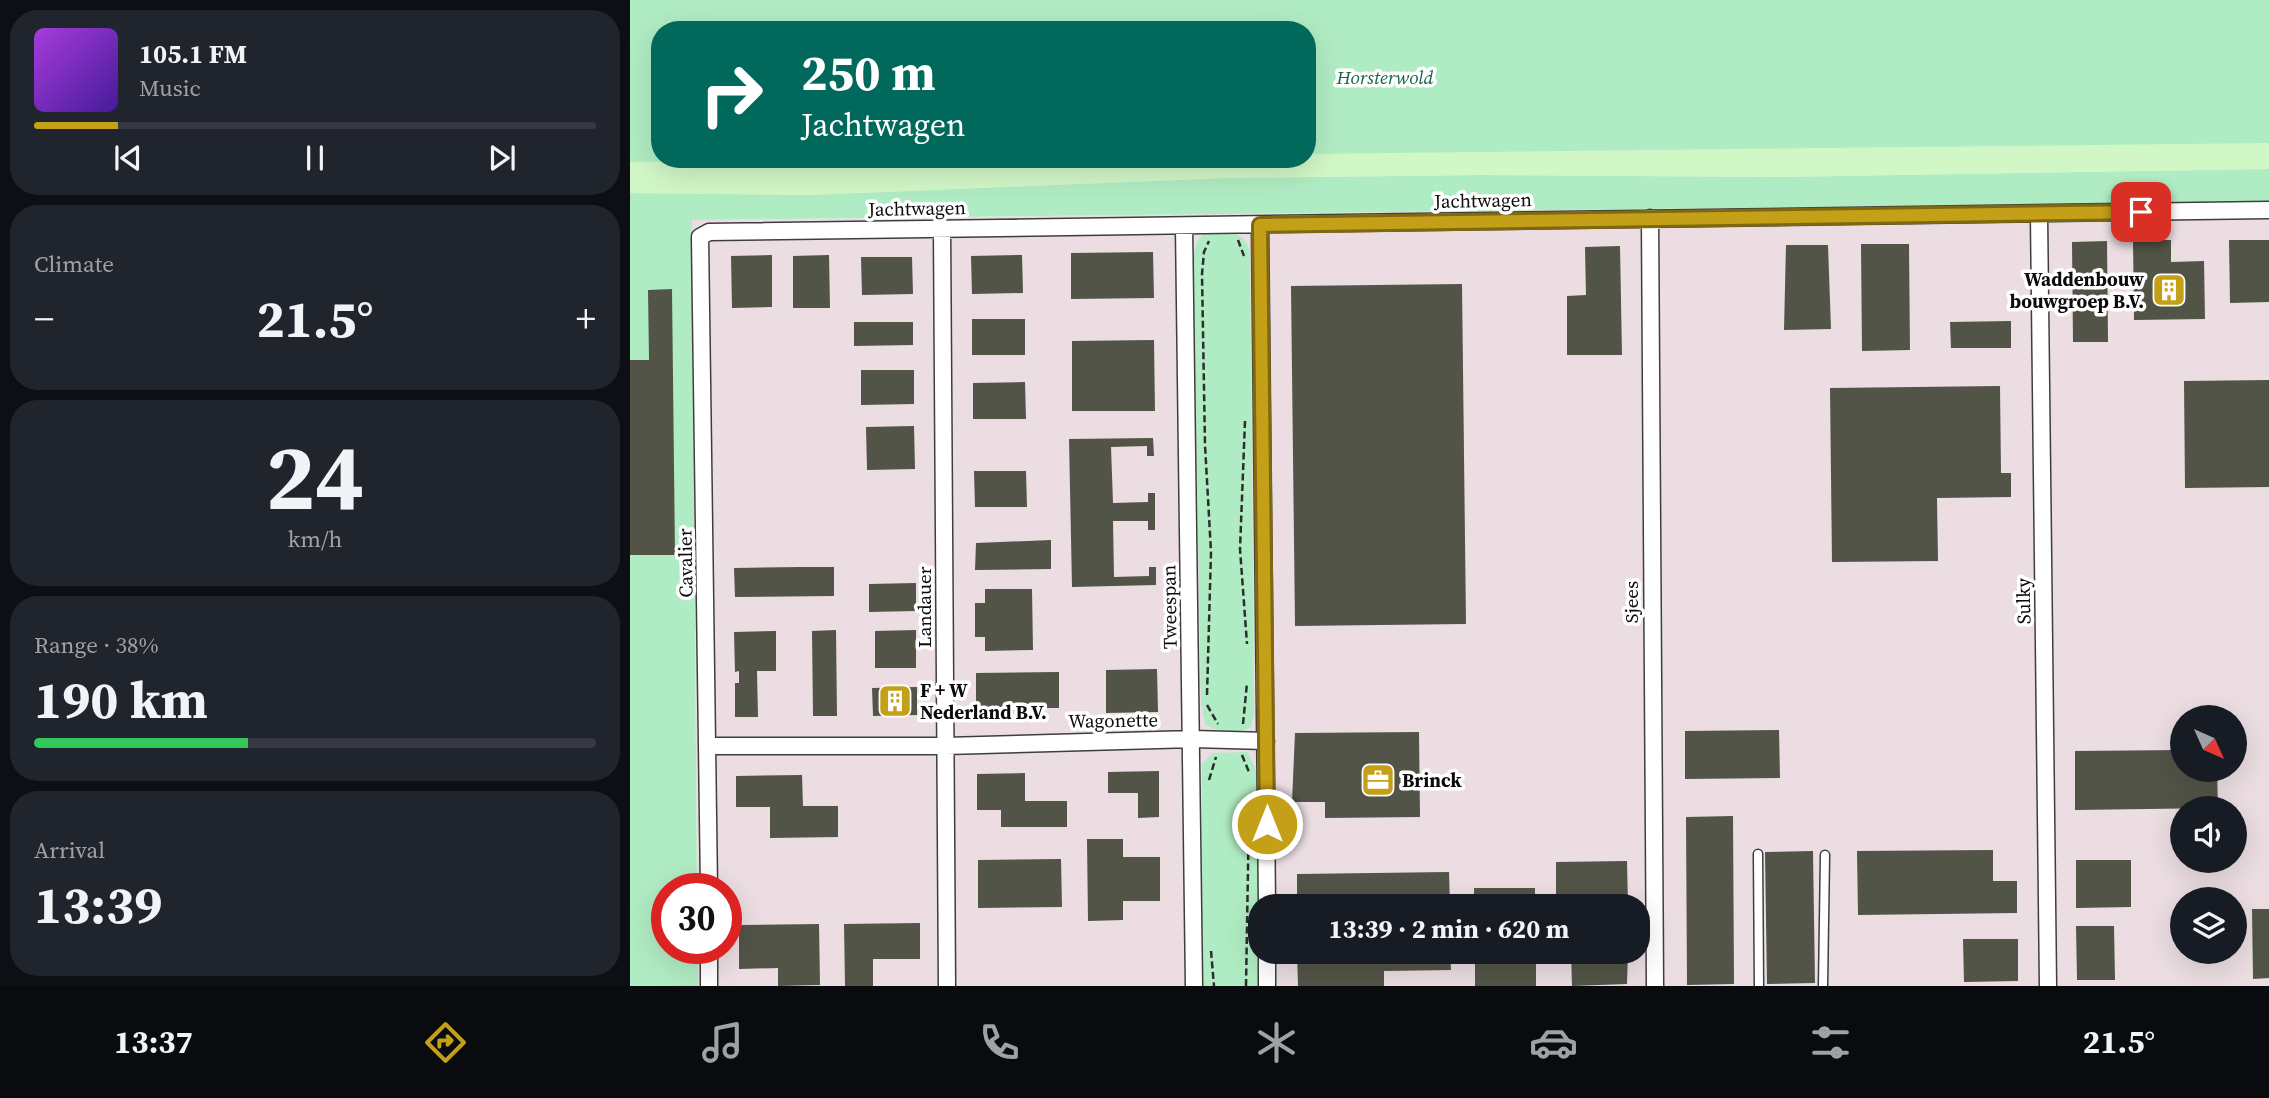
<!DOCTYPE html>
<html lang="en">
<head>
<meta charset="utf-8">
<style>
  body { margin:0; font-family:"Source Serif 4",serif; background:#20242c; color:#f1f3f6; height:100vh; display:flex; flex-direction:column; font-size:26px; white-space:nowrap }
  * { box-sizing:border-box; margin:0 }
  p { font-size:23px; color:#9ea1a6 }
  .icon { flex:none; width:38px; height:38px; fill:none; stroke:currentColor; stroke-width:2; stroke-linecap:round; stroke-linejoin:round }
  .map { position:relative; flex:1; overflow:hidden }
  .sheet { display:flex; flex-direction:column; gap:10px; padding:10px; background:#0d0f14; width:630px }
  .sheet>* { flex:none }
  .top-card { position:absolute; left:21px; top:21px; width:665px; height:147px; border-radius:28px; box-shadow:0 7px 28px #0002; background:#00695c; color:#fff; overflow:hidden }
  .needle { width:46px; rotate:135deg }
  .controls { position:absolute; left:1540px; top:705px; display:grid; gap:14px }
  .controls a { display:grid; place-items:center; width:77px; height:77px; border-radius:50%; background:#171b24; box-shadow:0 7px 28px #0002; font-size:35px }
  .speed { position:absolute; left:21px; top:873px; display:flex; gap:14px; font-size:35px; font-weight:700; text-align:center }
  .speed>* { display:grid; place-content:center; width:91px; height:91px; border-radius:50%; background:#171b24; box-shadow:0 7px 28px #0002; line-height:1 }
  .speed .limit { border:10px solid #d22; background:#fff; color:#111 }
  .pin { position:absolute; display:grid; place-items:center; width:60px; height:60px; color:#fff; margin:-30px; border-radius:14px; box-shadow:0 4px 10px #0006 }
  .me { position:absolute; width:77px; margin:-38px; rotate:0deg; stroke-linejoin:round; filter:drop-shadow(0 0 5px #0008) }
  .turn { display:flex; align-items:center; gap:24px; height:147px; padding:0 35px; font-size:32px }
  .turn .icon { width:91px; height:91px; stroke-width:2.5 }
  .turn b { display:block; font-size:49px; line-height:60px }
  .big { font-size:52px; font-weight:700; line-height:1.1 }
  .sheet .widget { flex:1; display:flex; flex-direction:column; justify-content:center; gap:10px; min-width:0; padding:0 24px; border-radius:28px; background:#20242c }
  .sheet .dial { align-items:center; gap:0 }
  .dial b { font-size:91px; line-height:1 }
  .song { display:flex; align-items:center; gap:21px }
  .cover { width:84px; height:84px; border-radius:10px; background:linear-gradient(135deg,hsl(280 70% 55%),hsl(260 70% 35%)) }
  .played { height:7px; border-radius:4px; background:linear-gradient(90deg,#c4a019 15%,#363941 15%) }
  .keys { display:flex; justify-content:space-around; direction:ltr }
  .heat { display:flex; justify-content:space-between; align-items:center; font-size:38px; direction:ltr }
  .charge { height:10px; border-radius:5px; background:linear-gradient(90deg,#34c759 38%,#363941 0) }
  .trip { position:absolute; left:618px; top:894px; width:402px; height:70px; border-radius:28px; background:#171b24; box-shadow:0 7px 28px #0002; font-weight:700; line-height:70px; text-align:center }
  .dock { display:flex; height:112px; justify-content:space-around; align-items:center; background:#090b0e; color:#9ea1a6 }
  .dock .icon { width:49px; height:49px }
  .dock .selected { color:#c4a019 }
  .dock b { font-size:32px; color:#f1f3f6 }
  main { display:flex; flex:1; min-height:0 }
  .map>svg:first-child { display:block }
  .industrial { fill:#ebdde1; fill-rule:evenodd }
  .farmland { fill:#d2f7c7; fill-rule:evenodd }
  .green { fill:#b0ecc3 }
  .building { fill:#515446 }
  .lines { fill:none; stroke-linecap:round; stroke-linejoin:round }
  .lane-casing { stroke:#3e3e3e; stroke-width:11 }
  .street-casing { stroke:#3e3e3e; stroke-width:19 }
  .path { stroke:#2d2d2d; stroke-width:2.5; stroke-dasharray:7 3.5; stroke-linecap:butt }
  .lane { stroke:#fff; stroke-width:8 }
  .street { stroke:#fff; stroke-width:16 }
  .route-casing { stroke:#7f6810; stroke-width:18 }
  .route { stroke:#c4a019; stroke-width:12 }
  .labels { text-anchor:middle; stroke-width:7; stroke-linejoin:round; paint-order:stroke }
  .park-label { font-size:19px; font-style:italic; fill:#176649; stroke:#fff }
  .street-label { font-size:19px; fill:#0b0b0b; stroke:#fff }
  .poi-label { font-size:19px; font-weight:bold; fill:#0b0b0b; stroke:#fff; text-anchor:start }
</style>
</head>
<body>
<main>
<section class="sheet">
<div class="widget">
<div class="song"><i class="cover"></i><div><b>105.1 FM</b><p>Music</p></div></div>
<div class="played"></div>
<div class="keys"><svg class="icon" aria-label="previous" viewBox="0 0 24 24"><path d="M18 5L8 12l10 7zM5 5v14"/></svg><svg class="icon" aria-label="pause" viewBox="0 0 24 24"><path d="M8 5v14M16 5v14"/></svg><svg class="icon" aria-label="next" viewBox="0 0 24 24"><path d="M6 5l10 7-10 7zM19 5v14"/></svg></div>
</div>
<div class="widget"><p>Climate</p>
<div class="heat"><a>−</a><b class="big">21.5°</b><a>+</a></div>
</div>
<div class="widget dial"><b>24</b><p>km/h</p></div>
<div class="widget"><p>Range · 38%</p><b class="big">190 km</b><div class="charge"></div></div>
<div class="widget"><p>Arrival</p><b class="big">13:39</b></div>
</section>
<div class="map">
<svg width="1639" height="986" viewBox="0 0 1639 986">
  <rect width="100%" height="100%" fill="#f0ffe8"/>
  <path class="industrial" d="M1639 202V986H68V949L96 948V889H67L62 220ZM1552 718H1605V770H1552ZM1552 808H1605V861H1552ZM1552 900H1605V952H1552ZM630 906H1008V952H630Z"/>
  <path class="farmland" d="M0 0H1639V169L1146 177 849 175 595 178 180 195 0 193ZM30 30H677V159H30Z"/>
  <path class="green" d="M0 0H1639V143L677 154V30H30V159H217L0 162Z
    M1639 169V202L62 220 67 889H37V948L68 949V986H0V193L180 195 595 178 849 175 1146 177Z
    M576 232C596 233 612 228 620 250L624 715 621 727C609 735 586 732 575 724L571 703 563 255 568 240Z
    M618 752 628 775 629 986H572V764L582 753Z"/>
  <path class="building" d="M1503 240H1541V262L1574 261 1575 319 1504 320Z
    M1599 240H1639V302L1600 303Z
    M1477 241 1478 342H1443L1442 242Z
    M1231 244H1279L1280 350 1232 351Z
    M1156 245H1198L1201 329 1154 330Z
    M990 246 992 355H937V296L956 295 955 247Z
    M523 252 524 298 441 299V253Z
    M142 255V307L102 308 101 256Z
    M199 255 200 308H163V256Z
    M392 255 393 293 342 294 341 256Z
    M231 257H282L283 294 232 295Z
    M832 284 836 624 665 626 661 286Z
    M42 289 45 555H0V360H19L18 290Z
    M342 319H395V355H342Z
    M1381 321V348H1321L1320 322Z
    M224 322H283V345L224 346Z
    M524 340 525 411H442V341Z
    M231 370H284V404L231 405Z
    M1639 380V487L1555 488 1554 381Z
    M395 382 396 419H343V383Z
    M1370 386 1371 473H1381V497L1307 498 1308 561 1202 562 1200 388Z
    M284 426 285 469 237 470 236 427Z
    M523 438 524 456H517V446L481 447 483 503 518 502V493H525V530H518V521H483L484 577 519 576V567H526V585L442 587 439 439Z
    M344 471H396L397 507H345Z
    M421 540V569L345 570 346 543Z
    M170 567H204V596L105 597 104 568Z
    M286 583V611L239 612V584Z
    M355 589H402L403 650 355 651V637H345V603H355Z
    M206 630 207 716H183L182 631Z
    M286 630V668H245V631Z
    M146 631V671H127L128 717H105V683H109V671L105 672 104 632Z
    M527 669 528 712 476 713V670Z
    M429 672V708H394V714L346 715V673Z
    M287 687V715L243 716 242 688Z
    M1149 730 1150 778 1055 779V731Z
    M789 732 790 817 695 818V802H662L665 733Z
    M1552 750V770H1587L1588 808 1445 810V751Z
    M529 771V817L508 818V793H478V772Z
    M395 773V801H437V827H371V810H347V774Z
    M172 775 173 806H208V837L140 838V807H106V776Z
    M1103 816 1104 984 1057 985 1056 817Z
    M457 839H493V857H530V901H493V920L458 921Z
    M1363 850V881H1387V913L1228 915 1227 851Z
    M1183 851 1185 983 1137 984 1135 852Z
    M431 859 432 907 348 908V860Z
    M1446 860H1501V907L1446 908Z
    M997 861 998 906H926V862Z
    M819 872 820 906H667V874Z
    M844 888H905V906H844Z
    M1622 909H1639V978L1623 979Z
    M290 923V959H243V986H215L214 924Z
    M189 924 190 985 148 986V968L109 969V925Z
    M1446 926H1484L1485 980H1447Z
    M1333 939H1388V981L1334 982Z
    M667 952H820L821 970 754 971V986H668Z
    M845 952H906V986H845Z
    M941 952H998L997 984 942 986Z"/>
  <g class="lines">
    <defs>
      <path id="lane" d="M1128 854 1129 986
        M1193 986 1195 855"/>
      <path id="street" d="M1409 215 1418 986
        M1020 218 1025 986
        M630 225 637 906
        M554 226 564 986
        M312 228 317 986
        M79 746H316L563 739 636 741
        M79 889 70 237 79 232 1639 210
        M79 948V986
        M637 952V986"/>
    </defs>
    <use href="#lane" class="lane-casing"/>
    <use href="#street" class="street-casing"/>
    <path class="path" d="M608 240 614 256
      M615 421 610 549 617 644
      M577 695 581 552 575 445 572 274 574 252 579 241
      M577 705 588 724
      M613 724 617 683
      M612 755 619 772
      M579 780 586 757
      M581 951 584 986
      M616 986 619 810"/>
    <use href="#lane" class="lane"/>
    <use href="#street" class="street"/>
  </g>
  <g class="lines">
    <defs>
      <path id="route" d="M637 824 630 225 1511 212"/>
    </defs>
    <use href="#route" class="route-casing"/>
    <use href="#route" class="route"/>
  </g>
  <defs>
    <symbol id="building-square" viewBox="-11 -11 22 22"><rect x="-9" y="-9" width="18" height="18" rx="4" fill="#c4a019" stroke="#fff"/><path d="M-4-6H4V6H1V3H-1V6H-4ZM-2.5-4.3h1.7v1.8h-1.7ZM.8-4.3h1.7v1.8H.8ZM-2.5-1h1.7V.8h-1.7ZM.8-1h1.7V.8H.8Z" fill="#fff"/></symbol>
    <symbol id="office-square" viewBox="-11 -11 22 22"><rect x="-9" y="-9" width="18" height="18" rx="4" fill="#c4a019" stroke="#fff"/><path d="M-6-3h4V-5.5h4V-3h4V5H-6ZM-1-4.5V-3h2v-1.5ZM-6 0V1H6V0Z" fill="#fff"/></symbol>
  </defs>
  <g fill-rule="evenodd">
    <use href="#building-square" x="1520" y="271" width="38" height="38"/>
    <use href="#building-square" x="246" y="682" width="38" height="38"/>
    <use href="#office-square" x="729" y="761" width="38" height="38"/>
  </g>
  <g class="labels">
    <g class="park-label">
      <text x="755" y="84">Horsterwold</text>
    </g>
    <g class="street-label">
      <text transform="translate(853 200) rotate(-1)" y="7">Jachtwagen</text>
      <text transform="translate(287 208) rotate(-1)" y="7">Jachtwagen</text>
      <text transform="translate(55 563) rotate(-91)" y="7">Cavalier</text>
      <text transform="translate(1393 601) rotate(-91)" y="7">Sulky</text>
      <text transform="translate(1001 602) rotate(-90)" y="7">Sjees</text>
      <text transform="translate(294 607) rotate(-90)" y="7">Landauer</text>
      <text transform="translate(539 607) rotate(-91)" y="7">Tweespan</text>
      <text transform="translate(483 720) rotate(-1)" y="7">Wagonette</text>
    </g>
    <g class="poi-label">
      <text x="1514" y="286" text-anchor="end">Waddenbouw<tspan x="1514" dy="22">bouwgroep B.V.</tspan></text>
      <text x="290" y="697">F + W<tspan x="290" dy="22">Nederland B.V.</tspan></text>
      <text x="772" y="787">Brinck</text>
    </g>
  </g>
</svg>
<div class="controls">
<a><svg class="needle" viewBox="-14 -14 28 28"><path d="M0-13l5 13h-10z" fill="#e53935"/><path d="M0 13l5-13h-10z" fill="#9ea1a6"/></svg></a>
<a><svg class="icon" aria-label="sound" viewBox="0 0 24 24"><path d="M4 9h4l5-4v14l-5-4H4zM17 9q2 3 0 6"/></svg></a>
<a><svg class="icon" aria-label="layers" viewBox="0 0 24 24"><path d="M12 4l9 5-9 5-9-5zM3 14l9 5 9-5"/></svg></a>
</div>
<div class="speed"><div class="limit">30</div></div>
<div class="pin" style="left:1511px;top:212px;background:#d93025"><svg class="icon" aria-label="arrive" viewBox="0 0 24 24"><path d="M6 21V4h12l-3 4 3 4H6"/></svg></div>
<svg class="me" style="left:637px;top:824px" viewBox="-20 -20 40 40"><circle r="17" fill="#c4a019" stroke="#fff" stroke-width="3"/><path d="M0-11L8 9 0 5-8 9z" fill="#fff"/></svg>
<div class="trip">13:39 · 2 min · 620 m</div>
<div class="top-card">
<div class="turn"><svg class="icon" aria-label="right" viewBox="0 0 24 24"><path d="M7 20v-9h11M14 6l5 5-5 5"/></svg><div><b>250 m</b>Jachtwagen</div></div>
</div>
</div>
</main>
<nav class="dock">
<b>13:37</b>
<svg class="icon selected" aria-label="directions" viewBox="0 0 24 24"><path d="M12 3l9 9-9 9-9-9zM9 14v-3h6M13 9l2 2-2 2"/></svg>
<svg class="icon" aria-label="music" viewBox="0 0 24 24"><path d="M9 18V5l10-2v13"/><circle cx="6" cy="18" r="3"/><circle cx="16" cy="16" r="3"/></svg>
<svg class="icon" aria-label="phone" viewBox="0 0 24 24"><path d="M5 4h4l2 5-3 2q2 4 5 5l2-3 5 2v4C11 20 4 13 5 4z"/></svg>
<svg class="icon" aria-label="climate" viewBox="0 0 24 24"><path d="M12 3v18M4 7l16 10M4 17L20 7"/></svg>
<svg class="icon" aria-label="car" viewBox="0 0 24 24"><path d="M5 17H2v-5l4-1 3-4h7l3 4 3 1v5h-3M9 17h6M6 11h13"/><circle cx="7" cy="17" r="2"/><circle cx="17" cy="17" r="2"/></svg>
<svg class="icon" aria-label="filters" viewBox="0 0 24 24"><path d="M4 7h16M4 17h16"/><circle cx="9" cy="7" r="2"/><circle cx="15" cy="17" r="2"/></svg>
<b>21.5°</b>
</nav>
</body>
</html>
